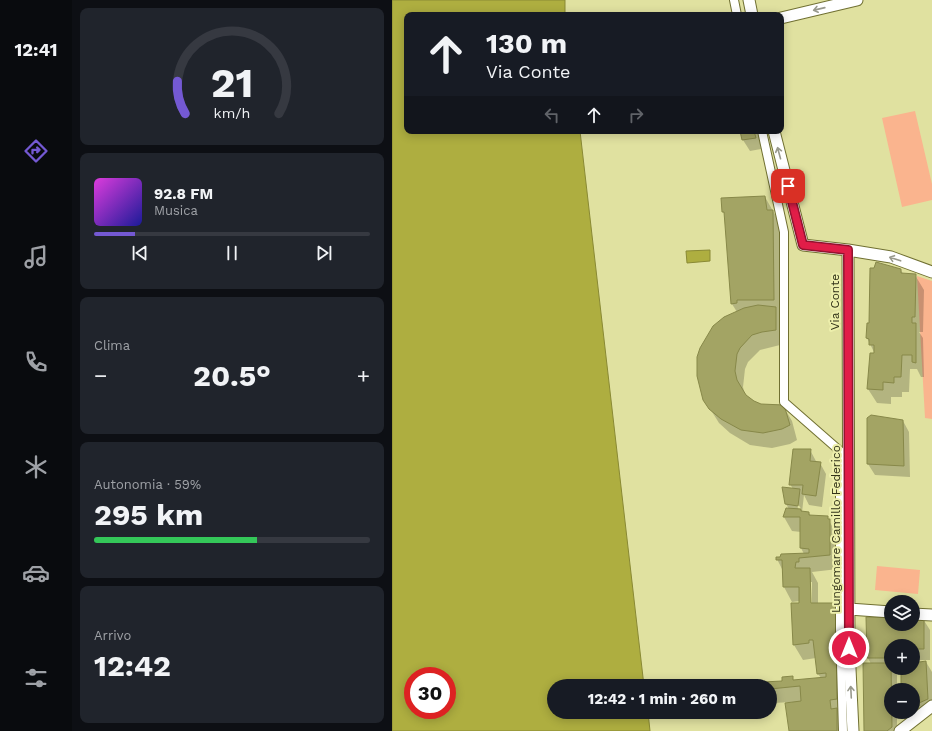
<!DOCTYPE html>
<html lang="it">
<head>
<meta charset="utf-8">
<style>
  body { margin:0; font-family:"Work Sans",sans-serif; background:#20242c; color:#f1f3f6; height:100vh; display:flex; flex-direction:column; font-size:15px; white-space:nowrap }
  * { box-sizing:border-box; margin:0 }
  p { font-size:13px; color:#9ea1a6 }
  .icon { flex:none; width:22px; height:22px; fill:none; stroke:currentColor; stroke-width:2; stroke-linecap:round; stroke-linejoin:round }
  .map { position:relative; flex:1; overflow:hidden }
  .details { display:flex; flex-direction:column; gap:8px; padding:8px; background:#0d0f14; width:320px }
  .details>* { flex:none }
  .top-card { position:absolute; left:12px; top:12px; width:380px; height:122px; border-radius:8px; box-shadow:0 2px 10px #0003; background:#171b24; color:#f1f3f6; overflow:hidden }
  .tools { position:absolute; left:492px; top:595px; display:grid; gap:8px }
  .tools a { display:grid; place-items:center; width:36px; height:36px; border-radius:50%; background:#171b24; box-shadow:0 2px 10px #0003; font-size:20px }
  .speed { position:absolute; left:12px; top:667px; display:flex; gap:8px; font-size:20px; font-weight:700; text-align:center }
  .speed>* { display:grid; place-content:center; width:52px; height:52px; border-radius:50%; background:#171b24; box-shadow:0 2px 10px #0003; line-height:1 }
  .speed .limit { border:6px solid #d22; background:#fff; color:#111 }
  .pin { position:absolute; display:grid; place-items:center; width:34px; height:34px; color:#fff; margin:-17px; border-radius:8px; box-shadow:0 2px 6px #0006 }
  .me { position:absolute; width:44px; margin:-22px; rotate:0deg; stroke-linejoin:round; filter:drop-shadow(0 0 3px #0008) }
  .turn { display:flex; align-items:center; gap:14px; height:84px; padding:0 16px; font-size:18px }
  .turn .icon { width:52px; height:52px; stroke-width:2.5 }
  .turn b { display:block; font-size:28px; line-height:34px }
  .lanes { display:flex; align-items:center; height:38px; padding:0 16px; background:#0003; justify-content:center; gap:20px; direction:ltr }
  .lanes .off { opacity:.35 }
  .big { font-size:30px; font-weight:700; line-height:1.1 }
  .details .widget { flex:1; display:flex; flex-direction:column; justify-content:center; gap:6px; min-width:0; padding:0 14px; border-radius:8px; background:#20242c }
  .details .dial { align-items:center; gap:0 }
  .dial svg { height:104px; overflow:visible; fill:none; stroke:#363941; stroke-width:7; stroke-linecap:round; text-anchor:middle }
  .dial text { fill:#f1f3f6; stroke:none }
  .song { display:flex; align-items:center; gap:12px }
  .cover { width:48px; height:48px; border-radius:6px; background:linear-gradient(135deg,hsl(300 70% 55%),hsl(240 70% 35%)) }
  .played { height:4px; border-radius:2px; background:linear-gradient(90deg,#7459d3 15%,#363941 15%) }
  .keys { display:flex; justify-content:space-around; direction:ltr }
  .heat { display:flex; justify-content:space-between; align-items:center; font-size:22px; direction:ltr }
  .charge { height:6px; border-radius:3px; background:linear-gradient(90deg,#34c759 59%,#363941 0) }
  .trip { position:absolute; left:155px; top:679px; width:230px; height:40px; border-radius:20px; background:#171b24; box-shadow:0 2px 10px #0003; font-weight:700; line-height:40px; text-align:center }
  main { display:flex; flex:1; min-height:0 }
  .tabs { display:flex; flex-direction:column; width:72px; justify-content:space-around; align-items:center; background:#090b0e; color:#9ea1a6 }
  .tabs .icon { width:28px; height:28px }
  .tabs .on { color:#7459d3 }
  .tabs b { font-size:18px; color:#f1f3f6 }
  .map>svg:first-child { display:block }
  .green { fill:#fab48e }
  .water { fill:#aeae40; stroke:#898934; fill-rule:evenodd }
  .shadow { fill:#0003; fill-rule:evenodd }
  .building { fill:#a3a464; stroke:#878849 }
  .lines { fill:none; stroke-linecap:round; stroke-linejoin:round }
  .pedestrian-casing { stroke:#707032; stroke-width:10 }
  .minor-casing { stroke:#707032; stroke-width:13 }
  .pedestrian { stroke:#fff; stroke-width:8 }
  .minor { stroke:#fff; stroke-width:11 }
  .oneway { stroke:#98998c }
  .route-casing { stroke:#92132f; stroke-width:10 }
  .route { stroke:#e11d48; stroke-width:7 }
  .labels { text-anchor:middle; stroke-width:4; stroke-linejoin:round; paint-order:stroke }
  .street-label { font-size:12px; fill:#323318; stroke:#edefac }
</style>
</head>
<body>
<main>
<nav class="tabs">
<b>12:41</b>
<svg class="icon on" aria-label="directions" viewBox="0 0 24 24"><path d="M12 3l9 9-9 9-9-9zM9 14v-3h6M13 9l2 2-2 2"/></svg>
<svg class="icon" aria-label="music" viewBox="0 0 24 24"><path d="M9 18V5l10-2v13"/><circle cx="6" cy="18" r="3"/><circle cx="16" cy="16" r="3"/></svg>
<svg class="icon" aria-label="phone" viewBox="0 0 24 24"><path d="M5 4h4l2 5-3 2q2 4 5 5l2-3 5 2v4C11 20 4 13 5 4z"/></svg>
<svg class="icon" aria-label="climate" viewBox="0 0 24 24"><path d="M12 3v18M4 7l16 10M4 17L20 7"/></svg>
<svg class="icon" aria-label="car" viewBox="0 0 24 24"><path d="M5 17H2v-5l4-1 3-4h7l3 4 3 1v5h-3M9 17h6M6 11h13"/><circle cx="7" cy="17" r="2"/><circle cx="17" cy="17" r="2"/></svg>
<svg class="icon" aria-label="filters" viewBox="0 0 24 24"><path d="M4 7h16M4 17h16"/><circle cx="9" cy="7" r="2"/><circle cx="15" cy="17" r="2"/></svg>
</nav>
<section class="details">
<div class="widget dial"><svg viewBox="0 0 100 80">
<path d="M14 69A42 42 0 1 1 86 69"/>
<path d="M14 69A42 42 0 0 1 8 44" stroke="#7459d3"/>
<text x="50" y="56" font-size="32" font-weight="700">21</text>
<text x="50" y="72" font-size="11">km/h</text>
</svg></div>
<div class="widget">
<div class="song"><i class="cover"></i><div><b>92.8 FM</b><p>Musica</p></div></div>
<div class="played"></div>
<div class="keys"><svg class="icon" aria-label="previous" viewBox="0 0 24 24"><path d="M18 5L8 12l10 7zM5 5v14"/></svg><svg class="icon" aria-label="pause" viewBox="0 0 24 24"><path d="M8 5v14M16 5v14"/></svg><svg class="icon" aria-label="next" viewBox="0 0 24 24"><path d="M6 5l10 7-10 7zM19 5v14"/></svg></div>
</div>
<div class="widget"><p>Clima</p>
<div class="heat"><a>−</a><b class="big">20.5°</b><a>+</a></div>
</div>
<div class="widget"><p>Autonomia · 59%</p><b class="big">295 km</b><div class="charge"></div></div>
<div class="widget"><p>Arrivo</p><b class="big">12:42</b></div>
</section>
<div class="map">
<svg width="540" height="731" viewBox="0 0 540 731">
  <rect width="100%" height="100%" fill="#e0e1a0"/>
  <path class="green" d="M523 111 540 184V200L510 207 490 118Z
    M525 276 540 281V419L533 418Z
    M485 566 528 570 526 594 483 590Z"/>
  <path class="water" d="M0 0H173V15H15V131H188L252 686H162V712H256L258 731H0ZM21 676H55V710H21Z
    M318 250V261L295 263 294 251Z"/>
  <path class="shadow" d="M349 131H366L369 149 358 151 351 140Z
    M373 197 389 225 390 314H387L392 322V344L368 350 356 362 353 369 351 387 353 396 368 405 391 406 400 421 405 440 398 444 380 448 358 445 338 433 327 423 312 399 345 312 340 304 334 216 331 212Z
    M509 270 511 274 523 275 532 290 531 332H527L531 338 532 377H529L525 369H518L517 392H510V397H499V404L485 403 476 389 483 354 475 338 478 324Z
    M511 421 517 432 518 477 483 475 476 464Z
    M418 450 425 463H428L434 474 430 507 417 505 412 495 410 512 417 513 419 516 435 517 445 535 446 569 420 572 426 583V604H444L453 731H398L400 702 381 703 378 698V686H372L391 682 400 677 402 681 430 679 426 674 424 658 411 660 402 645 400 604H408V601L400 602 392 587 391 571 385 559 412 554 409 548V532L400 531 392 517 397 509 394 504 401 489 398 484ZM404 501 410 510H407L403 502ZM418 582H420V608H418Z
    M499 618V624H521L531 619 538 630V660H521V646H499V668H505L502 669 505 675V690H499V712H505V731H473L479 664 476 658Z
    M534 662 540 672V711L528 719V723L517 727 511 716V712H521V690H510V668H521V664Z"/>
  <path class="building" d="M348 131H362L364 138 350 140Z
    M373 196 375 210H381L382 300H345V303L339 304 332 212H330L329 198Z
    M484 262 509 269V273L524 274 523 317H520V323H524V363L520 362V355H510L509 377H502V383L491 382V390L475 389 478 353H482V345H477V339L474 338 475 323H477L478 268H482Z
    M366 305 384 307V330L370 332 360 335 348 348 345 354 343 371 345 380 354 395 362 401 369 404 392 405 398 425 390 429 371 433 349 430 329 419 317 409 311 400 305 376V357L308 348 321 326 332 317 352 308Z
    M479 415 511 420 512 466 475 464V418Z
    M401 449H419L418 461 429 462 424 496 410 494 411 485H397Z
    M390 487 408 489 406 506 393 504Z
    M394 508 409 509V511L417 512V515L436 516V519H438V555L407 558V562H404L403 568H418L419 603H444L445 699 438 700 439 709 445 708V731H397L393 703 409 701 408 686 378 689V686H371V682L390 681V677L401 676V680L434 677V673L425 674 421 640H417V643L401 645 399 603H407V587H391L390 560H384V557H388L389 554 417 553V549L408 548V517H391Z
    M474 617H499V624H521V617L532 618V649H521V646H499V658H475Z
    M534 661 536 699 527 703V706L522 708V712L510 717V712H521V690H509V668H521V663Z
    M471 663H499L500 727 495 731H472Z"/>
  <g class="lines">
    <defs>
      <path id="pedestrian" d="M342 0 345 15
        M370 131 392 232V402L448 451V630L451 731"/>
      <path id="minor" d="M357 0 360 15
        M389 18 465 0
        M382 131 411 245 456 250 457 648 461 731
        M456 250 499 257 540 272
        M457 609 499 612
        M521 614 540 615
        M508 731 540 706"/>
    </defs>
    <use href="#pedestrian" class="pedestrian-casing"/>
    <use href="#minor" class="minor-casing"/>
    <use href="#pedestrian" class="pedestrian"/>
    <use href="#minor" class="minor"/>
  </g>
  <defs><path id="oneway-shaft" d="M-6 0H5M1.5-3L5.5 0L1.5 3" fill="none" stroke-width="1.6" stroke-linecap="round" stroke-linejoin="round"/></defs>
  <g class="oneway">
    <use href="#oneway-shaft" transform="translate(427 9) rotate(167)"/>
    <use href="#oneway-shaft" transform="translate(387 153) rotate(-105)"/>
    <use href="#oneway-shaft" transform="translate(503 259) rotate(-162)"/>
    <use href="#oneway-shaft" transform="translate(459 692) rotate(-93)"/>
  </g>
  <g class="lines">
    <defs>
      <path id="route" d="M396 186 411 245 456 250 457 648"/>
    </defs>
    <use href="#route" class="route-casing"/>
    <use href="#route" class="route"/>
  </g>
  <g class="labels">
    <g class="street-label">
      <text transform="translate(443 302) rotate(-90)" y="4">Via Conte</text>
      <text transform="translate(444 529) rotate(-90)" y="4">Lungomare Camillo Federico</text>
    </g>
  </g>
</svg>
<div class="tools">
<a><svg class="icon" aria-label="layers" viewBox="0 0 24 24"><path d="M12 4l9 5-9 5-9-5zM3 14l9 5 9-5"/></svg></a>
<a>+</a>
<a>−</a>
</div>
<div class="speed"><div class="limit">30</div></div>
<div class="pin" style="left:396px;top:186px;background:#d93025"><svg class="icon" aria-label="arrive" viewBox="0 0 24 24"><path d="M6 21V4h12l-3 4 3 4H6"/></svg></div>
<svg class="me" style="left:457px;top:648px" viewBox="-20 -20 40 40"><circle r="17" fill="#e11d48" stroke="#fff" stroke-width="3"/><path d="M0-11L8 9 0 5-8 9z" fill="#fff"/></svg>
<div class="trip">12:42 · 1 min · 260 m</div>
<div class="top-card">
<div class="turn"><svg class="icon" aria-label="ahead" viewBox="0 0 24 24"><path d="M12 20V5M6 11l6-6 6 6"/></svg><div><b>130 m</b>Via Conte</div></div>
<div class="lanes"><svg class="icon off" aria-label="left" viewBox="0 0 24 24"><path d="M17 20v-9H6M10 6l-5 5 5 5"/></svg><svg class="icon" aria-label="ahead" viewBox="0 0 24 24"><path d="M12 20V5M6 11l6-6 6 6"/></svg><svg class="icon off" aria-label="right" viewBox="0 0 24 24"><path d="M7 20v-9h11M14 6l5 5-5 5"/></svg></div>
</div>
</div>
</main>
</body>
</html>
